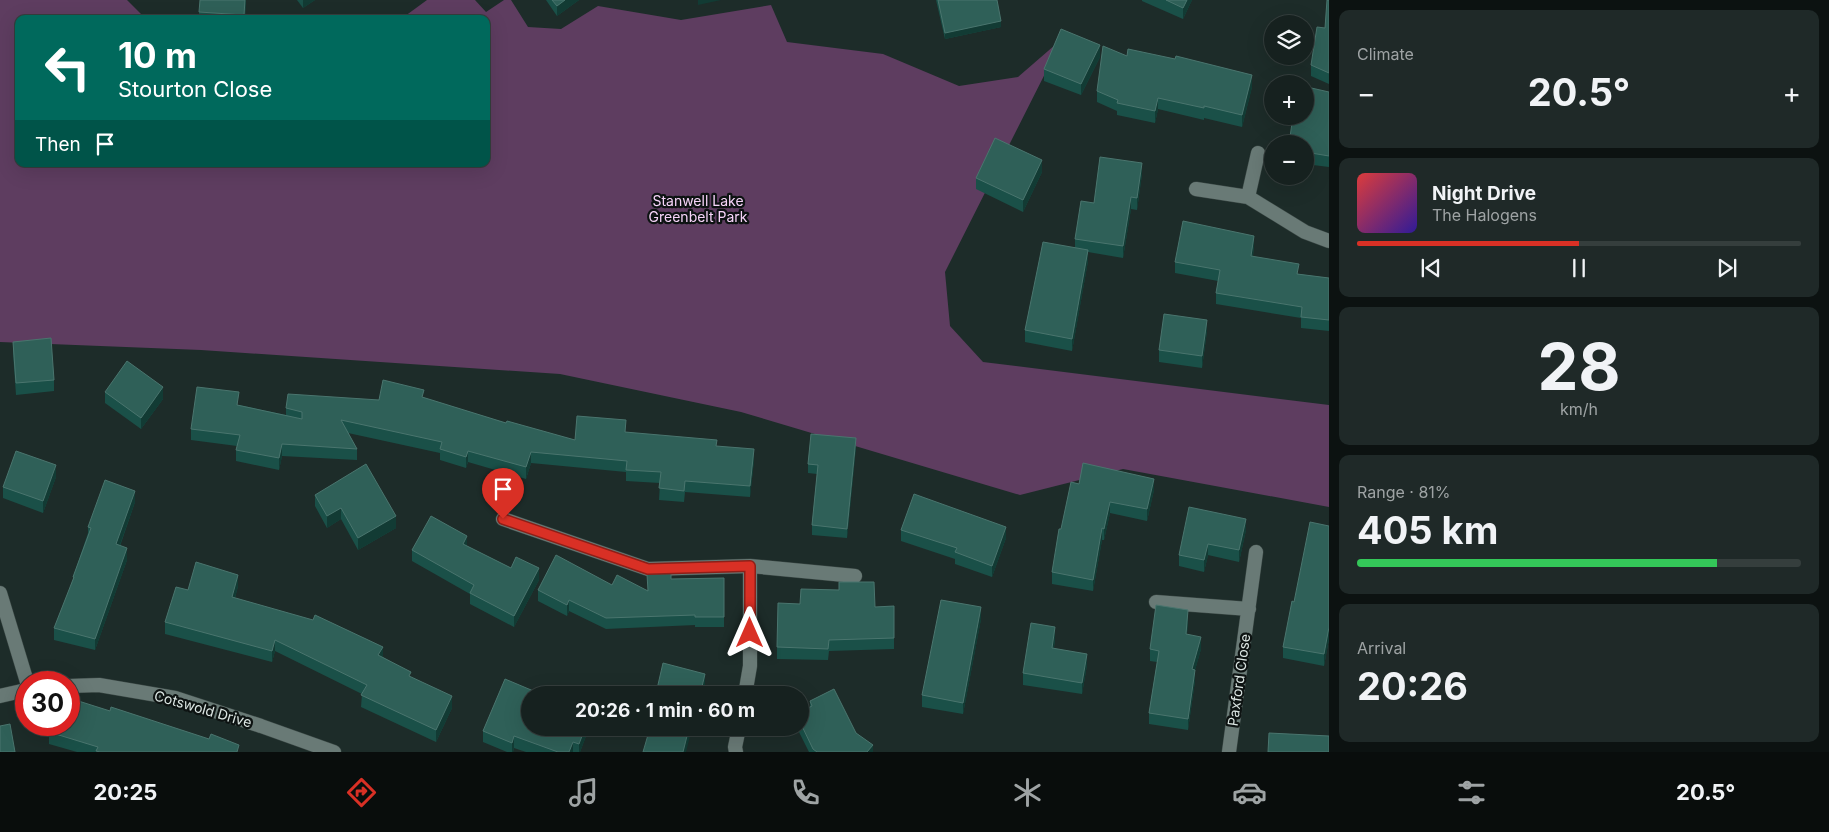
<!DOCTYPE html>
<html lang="en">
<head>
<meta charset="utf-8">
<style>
  body { margin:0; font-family:Inter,sans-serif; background:#1f2928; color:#f1f3f6; height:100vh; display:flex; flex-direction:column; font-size:19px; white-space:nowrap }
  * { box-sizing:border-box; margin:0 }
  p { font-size:16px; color:#9ea3a4 }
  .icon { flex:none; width:28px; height:28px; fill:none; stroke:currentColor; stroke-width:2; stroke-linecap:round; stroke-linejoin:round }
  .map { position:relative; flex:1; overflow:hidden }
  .side { display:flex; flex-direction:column; gap:10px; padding:10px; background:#0c1211; width:500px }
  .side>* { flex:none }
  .hud { position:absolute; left:15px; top:15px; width:475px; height:152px; border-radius:10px; box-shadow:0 5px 20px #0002,0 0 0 1px #353e3d; background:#00695c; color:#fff; overflow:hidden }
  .tools { position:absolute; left:1264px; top:15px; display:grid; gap:10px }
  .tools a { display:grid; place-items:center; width:50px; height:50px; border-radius:50%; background:#16211f; box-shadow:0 5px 20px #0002,0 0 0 1px #353e3d; font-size:25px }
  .speed { position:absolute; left:15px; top:671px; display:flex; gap:10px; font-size:25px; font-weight:700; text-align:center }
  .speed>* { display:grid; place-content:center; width:65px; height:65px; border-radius:50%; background:#16211f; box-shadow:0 5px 20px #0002,0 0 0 1px #353e3d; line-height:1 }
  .speed .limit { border:8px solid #d22; background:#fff; color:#111 }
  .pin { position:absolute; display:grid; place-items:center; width:42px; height:42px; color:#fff; margin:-51px -21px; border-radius:50% 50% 50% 0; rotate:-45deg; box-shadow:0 0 5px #0007 }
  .pin .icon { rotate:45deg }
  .me { position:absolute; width:55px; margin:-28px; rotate:0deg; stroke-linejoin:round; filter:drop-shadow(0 0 4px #0008) }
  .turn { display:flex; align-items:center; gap:18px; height:105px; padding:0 20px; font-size:22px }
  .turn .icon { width:65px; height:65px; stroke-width:2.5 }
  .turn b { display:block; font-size:35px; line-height:42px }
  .then { display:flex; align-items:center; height:48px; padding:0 20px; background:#0003; gap:10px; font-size:19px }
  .big { font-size:38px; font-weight:700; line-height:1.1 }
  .side .widget { flex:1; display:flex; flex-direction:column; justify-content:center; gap:8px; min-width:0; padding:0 18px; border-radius:10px; background:#1f2928 }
  .side .dial { align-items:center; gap:0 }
  .dial b { font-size:65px; line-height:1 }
  .song { display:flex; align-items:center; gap:15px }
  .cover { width:60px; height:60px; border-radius:8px; background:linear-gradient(135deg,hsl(0 70% 55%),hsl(250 70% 35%)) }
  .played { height:5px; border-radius:2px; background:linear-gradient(90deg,#d93025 50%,#353e3d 50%) }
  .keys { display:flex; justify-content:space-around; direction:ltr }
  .heat { display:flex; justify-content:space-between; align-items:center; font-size:28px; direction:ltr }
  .charge { height:8px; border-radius:4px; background:linear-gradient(90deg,#34c759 81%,#353e3d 0) }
  .trip { position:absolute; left:521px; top:686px; width:288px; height:50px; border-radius:25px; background:#16211f; box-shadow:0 5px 20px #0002,0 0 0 1px #353e3d; font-weight:700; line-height:50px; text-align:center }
  .tabs { display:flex; height:80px; justify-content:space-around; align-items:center; background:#090d0c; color:#9ea3a4 }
  .tabs .icon { width:35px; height:35px }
  .tabs .on { color:#d93025 }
  .tabs b { font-size:22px; color:#f1f3f6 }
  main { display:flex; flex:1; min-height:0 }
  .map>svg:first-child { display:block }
  .green { fill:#5e3d60 }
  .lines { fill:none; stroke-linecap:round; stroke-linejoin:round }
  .minor-casing { stroke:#3a4744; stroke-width:15 }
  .minor { stroke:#697a76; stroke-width:14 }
  .wall { fill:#1a5048 }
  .shaded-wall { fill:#123b34 }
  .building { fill:#2f6058; stroke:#4a756e }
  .route-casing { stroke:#8d1f18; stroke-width:12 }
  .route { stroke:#d93025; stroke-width:9 }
  .labels { text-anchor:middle; stroke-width:4.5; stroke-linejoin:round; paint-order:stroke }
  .park-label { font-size:14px; fill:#f7d4f9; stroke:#0d1312 }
  .street-label { font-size:14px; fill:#dce6e3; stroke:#0d1312 }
</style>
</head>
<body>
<main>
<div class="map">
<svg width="1329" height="752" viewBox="0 0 1329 752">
  <rect width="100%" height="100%" fill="#1d2c29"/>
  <path class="green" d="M0 0H127L146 19H19V164H486V19H401L427 0H475L486 12 504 0H511L528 27 561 29 598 6 681 20 771 5 787 42 883 54 959 86 1018 77 1063 38 945 272 950 326 983 362 1329 405V507L1123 469 1020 495 741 412 560 374 201 350 0 342Z"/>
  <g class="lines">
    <defs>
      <path id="minor" d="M1196 189 1248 197 1305 232 1329 241
        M1248 197 1258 153
        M503 519 648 569 750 566 855 576
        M0 593 27 682
        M1156 602 1249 609
        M69 686 99 685 175 698 261 726 334 752
        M745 695 750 666V566
        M0 696 26 690
        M736 752 735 747 739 728
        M1229 752 1256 552"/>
    </defs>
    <use href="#minor" class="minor-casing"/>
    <use href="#minor" class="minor"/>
  </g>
  <path class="wall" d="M246 0 245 19H199V12Z
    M297 0H315L303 8Z
    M546 0H579L557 16Z
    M936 0H997L1001 27 945 39Z
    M1142 0H1192L1183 19 1142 1Z
    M1329 0V84L1311 76V65L1325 28Z
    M1127 56 1252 87 1242 127 1204 118V120L1158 109 1155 123 1117 115V111L1097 102V91Z
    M1100 57 1081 95 1044 81V69Z
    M1329 92V167L1305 164V144Z
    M1042 172 1023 212 976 189V178Z
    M1142 174 1137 210 1131 209 1123 258 1088 252V261L1072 351 1025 342V330L1075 247V239L1094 203Z
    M1254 246 1253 256 1299 274 1329 278V331L1301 328V318L1216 304V293L1218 281 1175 273V262Z
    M1207 331 1202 368 1159 362V350Z
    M13 342 54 380V391L16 395 13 353Z
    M105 392 163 399 141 429 105 403Z
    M424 398 506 423 575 440 626 432 717 446 754 460 750 497 685 492 684 502 659 500 660 483 626 481V472L531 463 526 479 468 462 466 468 440 460V453L348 433 357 449V460L282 456 279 470 236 461V450L237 446 191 440V429L239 405 286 415V408L379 400Z
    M856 447 847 538 812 535V525L817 474 808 473V464Z
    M56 477 43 513 3 498V487Z
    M1079 484 1154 490 1147 521 1110 513 1104 540H1102L1093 591 1052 584V572Z
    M315 495 396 528 358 550 341 519 327 528 315 506Z
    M135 502 120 546 127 560 95 650 54 640V628L73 582V577L88 533V527Z
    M1329 526V639L1324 666 1283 658V647L1294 602Z
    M901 530 1006 538 992 577 955 564V559L901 541Z
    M1246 530 1239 562 1208 555 1204 572 1179 566V555Z
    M467 546 511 568 539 580 514 627 470 604V594L412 561V550Z
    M724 578V627H695V625L606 629 569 611 567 616 538 601V590L612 585 647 590 671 579Z
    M238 586 235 598 383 657 452 708 436 742 361 707 362 694 275 651 272 662 165 634V622L188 590Z
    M894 606V649L829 651 828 660 777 659V647L875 607Z
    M981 619 963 714 922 707V695Z
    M1188 621 1187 634 1201 649 1195 670V681L1188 730 1149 724V713L1157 662 1150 661V649Z
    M1055 639 1054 648 1087 665 1082 694 1023 685V673Z
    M810 701 856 733 873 752H809L797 728H800V712L810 707Z
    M589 728 580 752H526L514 748 513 752H507L483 742V731Z
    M49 732 239 752H77L49 744Z"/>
  <path class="shaded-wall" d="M245 0H246L244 19Z
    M303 0H315L303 8Z
    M565 0H579L557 16V6Z
    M698 0H721L698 5Z
    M1187 0H1192L1183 19V8Z
    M1001 21V27L945 39V33Z
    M1100 45V57L1081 95V84Z
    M1252 75V87L1242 127V115Z
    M1158 98V109L1155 123V111Z
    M1042 160V172L1023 212V200Z
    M1142 163V174L1137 210V198Z
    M1131 197V209L1123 258V246Z
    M1254 236V246L1251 267V256Z
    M1088 250V261L1072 351V339Z
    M1207 320V331L1202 368V356Z
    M163 387V399L141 429V418Z
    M856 438V447L847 538V529Z
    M282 444V456L279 470V458Z
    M754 449V460L750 497V486Z
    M468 451V462L466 468V457Z
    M531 452V463L526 479V467Z
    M56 465V477L43 513V501Z
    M1154 479V490L1147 521V509Z
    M135 491V502L116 556V544Z
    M1110 502V513L1104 540V529Z
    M341 508V519L327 528V516Z
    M396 516V528L358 550V538Z
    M1246 519V530L1239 562V550Z
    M1006 527V538L992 577V566Z
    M1102 528V540L1093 591V580Z
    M467 536V548L463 544Z
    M1208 544V555L1204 572V560Z
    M127 548V560L95 650V639Z
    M539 568V580L514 627V616Z
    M238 575V586L232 609V597Z
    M569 600V611L567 616V605Z
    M981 607V619L963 714V703Z
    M1188 610V621L1186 645V634Z
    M1055 627V639L1052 659V648Z
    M1329 627V639L1324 666V654Z
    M1201 637V649L1192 681V669Z
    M275 640V651L272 662V651Z
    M383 647V659L378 655Z
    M1087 654V665L1082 694V683Z
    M1195 670V681L1188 730V719Z
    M705 674V686L703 695H700Z
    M452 696V708L436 742V730Z
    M585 728H589L580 752H579V744Z
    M689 728H692L686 752H683Z
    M514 736V748L513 752H512V743Z
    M573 742V752H569Z
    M873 745V752H867Z"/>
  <path class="building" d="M200 0H245L244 15 199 12Z
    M552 0H565L557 6Z
    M938 0H997L1001 21 945 33Z
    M1166 0H1187L1183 8Z
    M1327 0H1329V73L1311 65 1317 27 1325 28Z
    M1061 29 1100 45 1081 84 1044 69Z
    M1103 46 1127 56 1128 49 1175 59 1176 56 1252 75 1242 115 1204 106V108L1158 98 1155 111 1117 103 1118 100 1097 91Z
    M1307 87 1329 92V156L1305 152V144H1289L1293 116H1305V102Z
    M995 138 1042 160 1023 200 976 178Z
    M1100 157 1142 163 1137 198 1131 197 1123 246 1075 239 1081 201 1094 203Z
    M1183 221 1254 236 1251 256 1299 264 1297 274 1329 278V320L1301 317 1302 307 1216 293 1220 270 1175 262Z
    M1043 242 1088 250 1072 339 1025 330Z
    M1164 314 1207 320 1202 356 1159 350Z
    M51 338 54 380 16 383 13 342Z
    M127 361 163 387 141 418 105 392Z
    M383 380 424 390 422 397 506 423 507 421 575 440 577 416 626 420 625 432 717 440 716 446 754 449 750 486 685 481 684 491 659 488 661 472 626 470 627 461 531 452 526 467 468 451 466 457 440 449 442 442 341 420 357 449 282 444 279 458 236 450 240 435 191 429 197 387 239 392 237 405 302 419V412L286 408 288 394 379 400Z
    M811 434 856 438 847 529 812 525 818 465 808 464Z
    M16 451 56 465 43 501 3 487Z
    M1083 463 1154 479 1147 509 1110 502 1104 529 1102 528 1093 580 1052 572 1059 529H1061L1071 482 1079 484Z
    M366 464 396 516 358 538 341 508 327 516 315 495Z
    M105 480 135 491 116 544 127 548 95 639 54 628 74 577H73L91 528 88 527Z
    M914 494 1006 527 992 566 955 552 957 548 901 530Z
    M1189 507 1246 519 1239 550 1208 544 1204 560 1179 555Z
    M431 516 467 536 463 544 511 568 516 557 539 568 514 616 470 593 474 585 412 550Z
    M1310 522 1329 526V627L1324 654 1283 647 1292 601 1294 602Z
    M556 555 612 585 617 575 648 591 647 574 671 573V579L724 578V617H695V615L606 618 569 600 567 605 538 590Z
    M196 562 238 575 232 597 313 620 315 615 383 647 378 655 411 672 409 676 452 696 436 730 361 695 367 685 275 640 272 651 165 622 176 587 188 590Z
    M839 582H874L875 607 894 606V638L829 640 828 649 777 647 778 603 800 604 801 589 839 590Z
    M941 600 981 607 963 703 922 695Z
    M1156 605 1188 610 1186 634 1201 637 1192 669 1195 670 1188 719 1149 713 1159 651 1150 649Z
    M1031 623 1055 627 1052 648 1087 654 1082 683 1023 673Z
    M663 663 705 674 700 695H658L659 689H657Z
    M505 679 543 695H530V728H585L579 744 573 742 569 752H558L514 736 512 743 483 731Z
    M834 689 856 733 873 745 867 752H817L813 749 800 722V712L812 706 810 701Z
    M69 698 110 711 111 707 209 739 211 734 239 745 237 752H100L96 751 98 747 49 732 51 725H69Z
    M10 724 15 752H0V726Z
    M650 728H689L683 752H643Z
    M1269 733 1329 736V752H1268Z"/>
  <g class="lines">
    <defs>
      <path id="route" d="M503 519 648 569 750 566V633"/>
    </defs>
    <use href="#route" class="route-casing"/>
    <use href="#route" class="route"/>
  </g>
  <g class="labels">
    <g class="park-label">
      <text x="698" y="206">Stanwell Lake<tspan x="698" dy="16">Greenbelt Park</tspan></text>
    </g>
    <g class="street-label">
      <text transform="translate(1239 680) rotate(-82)" y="5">Paxford Close</text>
      <text transform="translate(203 709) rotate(16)" y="5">Cotswold Drive</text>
    </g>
  </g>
</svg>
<div class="tools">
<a><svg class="icon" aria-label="layers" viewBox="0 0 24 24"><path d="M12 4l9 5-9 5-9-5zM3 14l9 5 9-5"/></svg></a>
<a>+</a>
<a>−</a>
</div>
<div class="speed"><div class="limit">30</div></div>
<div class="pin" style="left:503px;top:519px;background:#d93025"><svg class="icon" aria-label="arrive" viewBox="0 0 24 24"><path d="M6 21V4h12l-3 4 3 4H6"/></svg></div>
<svg class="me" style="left:750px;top:633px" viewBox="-20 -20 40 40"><path d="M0-17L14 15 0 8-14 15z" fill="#d93025" stroke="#fff" stroke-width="4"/></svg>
<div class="trip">20:26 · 1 min · 60 m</div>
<div class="hud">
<div class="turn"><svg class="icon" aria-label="left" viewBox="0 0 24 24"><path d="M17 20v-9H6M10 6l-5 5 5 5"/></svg><div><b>10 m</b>Stourton Close</div></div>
<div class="then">Then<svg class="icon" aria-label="arrive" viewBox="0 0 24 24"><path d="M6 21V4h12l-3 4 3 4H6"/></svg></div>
</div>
</div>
<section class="side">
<div class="widget"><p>Climate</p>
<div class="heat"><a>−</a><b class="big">20.5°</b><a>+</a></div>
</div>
<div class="widget">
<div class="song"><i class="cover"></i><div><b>Night Drive</b><p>The Halogens</p></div></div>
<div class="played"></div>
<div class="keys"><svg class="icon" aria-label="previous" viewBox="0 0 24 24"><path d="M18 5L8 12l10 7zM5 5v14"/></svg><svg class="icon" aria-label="pause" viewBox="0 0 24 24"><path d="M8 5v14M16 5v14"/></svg><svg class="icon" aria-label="next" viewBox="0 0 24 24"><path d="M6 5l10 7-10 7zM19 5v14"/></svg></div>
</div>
<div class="widget dial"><b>28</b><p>km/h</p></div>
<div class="widget"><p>Range · 81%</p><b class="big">405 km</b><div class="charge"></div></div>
<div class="widget"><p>Arrival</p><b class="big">20:26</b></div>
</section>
</main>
<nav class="tabs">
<b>20:25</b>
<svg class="icon on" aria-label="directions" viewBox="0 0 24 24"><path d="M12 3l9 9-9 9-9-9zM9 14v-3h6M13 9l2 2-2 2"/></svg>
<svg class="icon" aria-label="music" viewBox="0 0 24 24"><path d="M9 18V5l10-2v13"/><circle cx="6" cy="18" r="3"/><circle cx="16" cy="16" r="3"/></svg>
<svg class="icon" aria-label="phone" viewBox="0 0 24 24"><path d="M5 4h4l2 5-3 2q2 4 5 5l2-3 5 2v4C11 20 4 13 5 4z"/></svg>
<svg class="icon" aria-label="climate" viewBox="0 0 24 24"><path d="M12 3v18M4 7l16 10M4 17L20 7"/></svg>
<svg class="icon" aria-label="car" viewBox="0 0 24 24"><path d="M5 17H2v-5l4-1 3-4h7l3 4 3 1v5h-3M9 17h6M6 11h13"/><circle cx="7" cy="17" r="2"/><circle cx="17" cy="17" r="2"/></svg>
<svg class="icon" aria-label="filters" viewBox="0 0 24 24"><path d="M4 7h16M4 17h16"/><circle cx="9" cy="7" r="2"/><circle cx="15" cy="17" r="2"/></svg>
<b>20.5°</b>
</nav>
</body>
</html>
